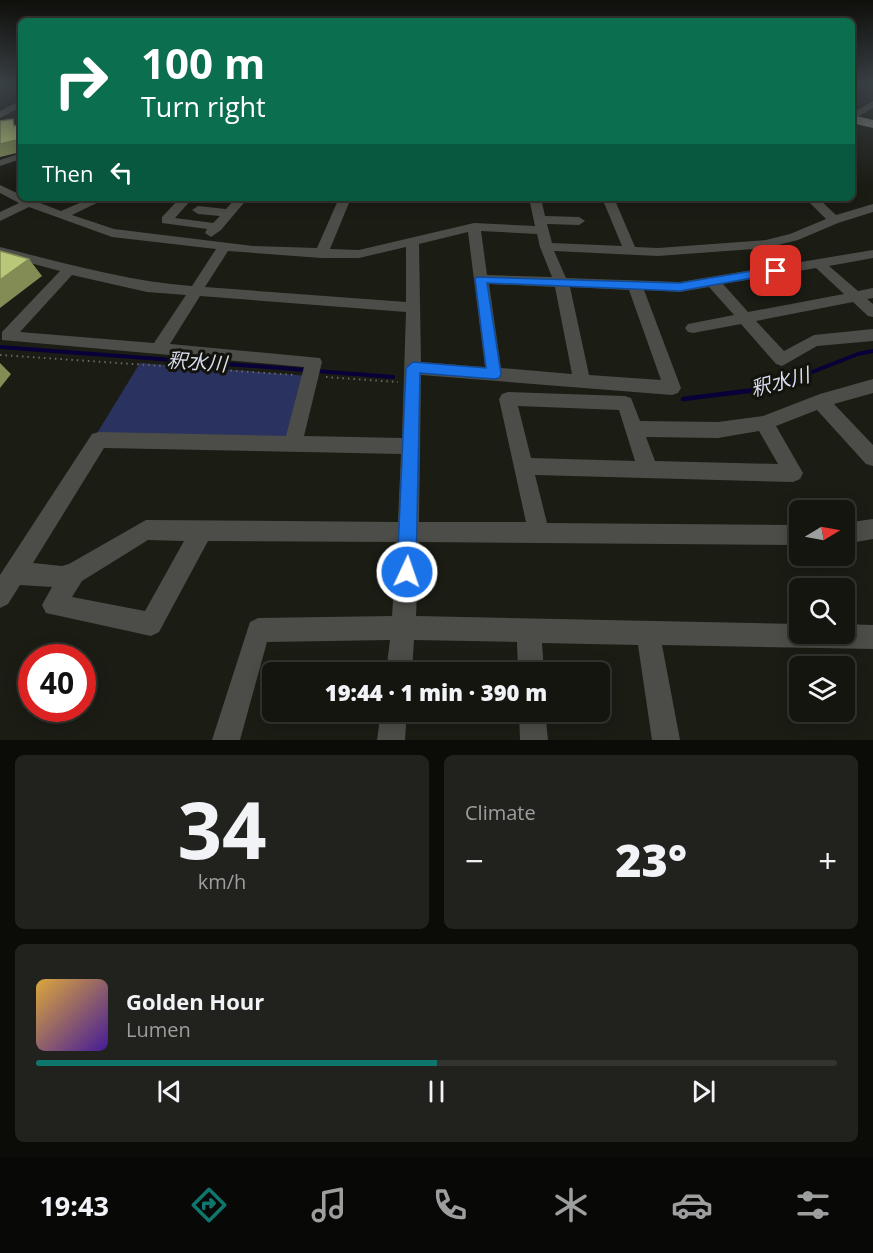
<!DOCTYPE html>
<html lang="en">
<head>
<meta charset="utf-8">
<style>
  body { margin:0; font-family:"Open Sans","Noto Sans JP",sans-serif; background:#21221d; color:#f1f3f6; height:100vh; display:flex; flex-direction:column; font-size:22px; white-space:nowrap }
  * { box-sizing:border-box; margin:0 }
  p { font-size:20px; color:#9d9f9e }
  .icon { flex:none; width:33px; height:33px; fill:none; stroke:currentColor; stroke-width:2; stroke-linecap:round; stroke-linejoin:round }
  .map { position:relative; height:740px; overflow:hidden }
  .drawer { display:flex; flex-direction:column; gap:15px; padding:15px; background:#0b0c08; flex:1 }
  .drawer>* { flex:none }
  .hud { position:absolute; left:18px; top:18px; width:837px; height:183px; border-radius:9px; box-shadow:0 3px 15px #0003,0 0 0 2px #33342f; background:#0b6e4f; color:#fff; overflow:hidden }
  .needle { width:39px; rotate:80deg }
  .buttons { position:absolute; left:789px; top:500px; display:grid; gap:12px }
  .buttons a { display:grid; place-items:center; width:66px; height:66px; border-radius:9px; background:#14150f; box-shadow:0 3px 15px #0003,0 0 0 2px #33342f; font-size:30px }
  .speed { position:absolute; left:18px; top:644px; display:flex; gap:12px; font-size:30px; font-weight:700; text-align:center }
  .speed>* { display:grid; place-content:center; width:78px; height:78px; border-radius:50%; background:#14150f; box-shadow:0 3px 15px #0003,0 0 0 2px #33342f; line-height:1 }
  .speed .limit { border:9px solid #d22; background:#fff; color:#111 }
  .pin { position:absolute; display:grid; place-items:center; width:51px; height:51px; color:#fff; margin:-26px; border-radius:12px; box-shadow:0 3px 9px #0006 }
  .me { position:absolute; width:66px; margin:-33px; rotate:3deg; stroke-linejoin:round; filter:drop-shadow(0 0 4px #0008) }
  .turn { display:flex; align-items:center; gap:21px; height:126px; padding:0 24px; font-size:27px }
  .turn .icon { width:78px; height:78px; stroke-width:2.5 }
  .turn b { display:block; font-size:42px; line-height:51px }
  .then { display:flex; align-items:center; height:57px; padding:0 24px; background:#0003; gap:12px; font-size:22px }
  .big { font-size:45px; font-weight:800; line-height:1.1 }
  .drawer .widget { flex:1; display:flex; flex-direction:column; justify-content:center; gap:9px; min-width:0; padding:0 21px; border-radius:9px; background:#21221d }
  .drawer .dial { align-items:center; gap:0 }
  .dial b { font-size:78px; line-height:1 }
  .song { display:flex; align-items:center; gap:18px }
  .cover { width:72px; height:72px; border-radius:9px; background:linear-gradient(135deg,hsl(40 70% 55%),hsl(260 70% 35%)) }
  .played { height:6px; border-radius:3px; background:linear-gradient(90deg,#0f766e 50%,#33342f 50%) }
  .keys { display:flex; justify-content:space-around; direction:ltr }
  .heat { display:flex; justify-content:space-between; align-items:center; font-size:33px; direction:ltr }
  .drawer .tiles { flex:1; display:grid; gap:15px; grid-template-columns:1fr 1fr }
  .widget:last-child { grid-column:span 2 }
  .trip { position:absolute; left:262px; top:662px; width:348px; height:60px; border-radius:9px; background:#14150f; box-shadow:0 3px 15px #0003,0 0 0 2px #33342f; font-weight:800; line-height:60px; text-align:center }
  .menu { display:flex; height:96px; justify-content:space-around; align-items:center; background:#080806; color:#9d9f9e }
  .menu .icon { width:42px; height:42px }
  .menu .active { color:#0f766e }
  .menu b { font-size:27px; color:#f1f3f6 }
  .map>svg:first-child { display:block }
  .green { fill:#2a3260 }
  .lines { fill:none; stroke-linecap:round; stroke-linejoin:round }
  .stream-far1 { stroke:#070039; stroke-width:4 }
  .stream { stroke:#070039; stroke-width:4.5 }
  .path { stroke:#686961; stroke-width:2; stroke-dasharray:1.5 4; stroke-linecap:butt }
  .minor { fill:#4c4d48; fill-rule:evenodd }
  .major { fill:#7c7e75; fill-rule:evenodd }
  .shaded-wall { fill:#828c54 }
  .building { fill:#b9c878; stroke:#828c54; stroke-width:1.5 }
  .route { fill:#1a73e8; stroke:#114b97; stroke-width:1.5 }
  .labels { text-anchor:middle; stroke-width:6; stroke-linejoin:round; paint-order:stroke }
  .water-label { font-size:20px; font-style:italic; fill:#d9def2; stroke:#12130b }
</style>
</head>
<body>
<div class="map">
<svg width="873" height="740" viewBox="0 0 873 740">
  <rect width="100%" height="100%" fill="#1b1c14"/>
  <path class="green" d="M140 363 310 376 289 444 94 438Z"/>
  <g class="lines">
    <path class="stream-far1" d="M0 347 306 370
      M316 371 393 377
      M784 383 858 354 873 351"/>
    <path class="stream" d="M683 399 771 388 788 381"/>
    <path class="path" d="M0 355 296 375
      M326 377 398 382"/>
    <path class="minor" d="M21 100V107L0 118V111Z
      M873 101V108L852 120V113Z
      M21 153V159L0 166V160Z
      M0 185 21 195V198H27L61 211 91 198H107L72 215 114 229 253 246 317 248 339 198H351L330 249 359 250 474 223 535 226 529 198H541L545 216 579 217 585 221 579 225 547 224 552 243 622 246 602 198H614L635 247 658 248 766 240 790 234 826 219 805 198H818L836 215 873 204V212L838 223 798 240 766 248 658 256 554 251 566 278 680 282 873 250V258L829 266 858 291 873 288V298L867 299 873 304V317L868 316 853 302 756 321 784 351 814 335 873 329V341L817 346 782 366 776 364 741 324 693 333 688 332 685 328 688 324 734 315 709 287 680 292 644 290 681 388 678 393 672 395 421 375 419 522H526L499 399 502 394 508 392 625 396 631 398 640 421 718 422 763 416 820 394 873 379V393L834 404 873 445V466L866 464 817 410 776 426 803 473 800 479 793 482 535 475 547 523 800 525V545L419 542 416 616 800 624V633H844V624L873 625V649L662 645 680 740H652L638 645 542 643 544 672H518L517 642 414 640 412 672H386L390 640 267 642 240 740H212L250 622 258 618 392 616 397 542 208 541 159 632 151 636 46 613 42 605 52 587 20 585 8 604 0 608V575L92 434 99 432 286 436 304 367 2 340V332L60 271 0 255V247C64 263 126 281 192 286L216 249 112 237 29 207 0 221V212L19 203 0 193ZM481 231 537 234 540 247 552 277 487 275ZM468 232 485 367 421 362 419 244ZM406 247V302L205 287 228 251 321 258H359ZM816 268 844 294 748 312 723 284ZM72 275 147 292 186 295 154 343 20 332ZM489 284 555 287 572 374 501 368ZM570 287 629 290 661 380 589 375ZM200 296 406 312 402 438 304 436 322 362 320 358 170 344ZM518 406 619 410 635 461 531 458ZM759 431 778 464 655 461 646 437 718 438ZM104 448 401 454 398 522 146 520 69 564 62 566 33 563ZM148 540 184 541 145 611 72 597 82 581Z
      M180 198 192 199 175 218 213 223 220 216 198 214 192 210 198 206 226 209 236 198H248L221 230 211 237 205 233 207 229 162 223V217Z
      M873 519V539L844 544V523Z
      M381 711H407L405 740H377Z
      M519 711H545L548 740H520Z"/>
    <path class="major" d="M852 115 873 120V128L852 123Z"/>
  </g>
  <path class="shaded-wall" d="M21 139V152L0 157V144Z
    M29 259 42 276 0 308V280Z
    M0 363 11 374 0 388Z"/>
  <path class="building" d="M13 119 14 126 21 125V139L0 144V121Z
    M0 251 29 259 0 280Z"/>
  <linearGradient id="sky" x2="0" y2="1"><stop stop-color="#0f0f0b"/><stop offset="0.45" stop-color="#394045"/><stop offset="1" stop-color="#394045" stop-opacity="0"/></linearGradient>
  <rect width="873" height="186" fill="url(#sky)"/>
  <path class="route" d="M776 267 782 271 780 273 680 291 487 283 501 374 499 378 494 379 420 373 416 572 413 579 407 581 400 579 397 572 406 368 413 362 486 368 475 279 477 277 680 283Z"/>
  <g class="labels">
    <g class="water-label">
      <text transform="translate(197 362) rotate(4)" y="7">釈水川</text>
      <text transform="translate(780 382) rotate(-15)" y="7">釈水川</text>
    </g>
  </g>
</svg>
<div class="buttons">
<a><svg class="needle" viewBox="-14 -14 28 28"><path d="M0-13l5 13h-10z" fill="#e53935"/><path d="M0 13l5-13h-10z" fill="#9d9f9e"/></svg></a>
<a><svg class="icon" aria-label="search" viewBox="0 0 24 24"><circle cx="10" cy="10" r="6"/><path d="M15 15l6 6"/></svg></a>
<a><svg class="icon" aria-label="layers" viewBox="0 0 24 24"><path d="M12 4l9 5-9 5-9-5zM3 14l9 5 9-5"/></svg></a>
</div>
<div class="speed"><div class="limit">40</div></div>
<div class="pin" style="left:776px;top:271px;background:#d93025"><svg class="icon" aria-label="arrive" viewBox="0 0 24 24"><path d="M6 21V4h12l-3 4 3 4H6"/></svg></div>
<svg class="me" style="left:407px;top:572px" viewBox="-20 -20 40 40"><circle r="17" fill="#1a73e8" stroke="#fff" stroke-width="3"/><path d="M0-11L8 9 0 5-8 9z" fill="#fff"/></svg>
<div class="trip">19:44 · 1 min · 390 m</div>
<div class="hud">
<div class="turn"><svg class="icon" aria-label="right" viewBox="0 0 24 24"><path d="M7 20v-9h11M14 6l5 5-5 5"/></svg><div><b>100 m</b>Turn right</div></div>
<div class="then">Then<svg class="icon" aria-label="left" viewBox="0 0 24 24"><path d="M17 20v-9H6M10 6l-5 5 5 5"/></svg></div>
</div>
</div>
<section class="drawer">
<div class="tiles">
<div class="widget dial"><b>34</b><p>km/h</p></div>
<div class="widget"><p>Climate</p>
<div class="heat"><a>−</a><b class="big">23°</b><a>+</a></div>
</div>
<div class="widget">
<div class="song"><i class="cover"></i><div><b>Golden Hour</b><p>Lumen</p></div></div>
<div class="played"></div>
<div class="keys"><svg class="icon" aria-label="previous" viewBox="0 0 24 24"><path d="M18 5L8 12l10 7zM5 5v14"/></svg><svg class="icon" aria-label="pause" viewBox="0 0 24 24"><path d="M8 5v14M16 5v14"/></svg><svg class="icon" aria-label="next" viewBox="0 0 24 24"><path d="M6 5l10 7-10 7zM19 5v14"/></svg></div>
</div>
</div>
</section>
<nav class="menu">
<b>19:43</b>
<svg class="icon active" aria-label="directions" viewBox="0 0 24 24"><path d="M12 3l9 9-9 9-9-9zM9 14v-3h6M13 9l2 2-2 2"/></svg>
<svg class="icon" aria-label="music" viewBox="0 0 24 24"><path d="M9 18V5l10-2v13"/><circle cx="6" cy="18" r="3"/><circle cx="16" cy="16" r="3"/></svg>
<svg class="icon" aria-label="phone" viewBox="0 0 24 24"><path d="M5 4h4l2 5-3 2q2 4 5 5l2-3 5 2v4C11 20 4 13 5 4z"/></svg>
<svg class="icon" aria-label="climate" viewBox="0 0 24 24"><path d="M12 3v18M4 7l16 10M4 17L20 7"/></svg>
<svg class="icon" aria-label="car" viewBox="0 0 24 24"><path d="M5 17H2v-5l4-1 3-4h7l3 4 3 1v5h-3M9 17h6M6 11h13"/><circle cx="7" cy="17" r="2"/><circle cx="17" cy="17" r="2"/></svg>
<svg class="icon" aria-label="filters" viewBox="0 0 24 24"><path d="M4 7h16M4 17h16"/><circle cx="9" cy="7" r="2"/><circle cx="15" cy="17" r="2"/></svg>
</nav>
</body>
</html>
